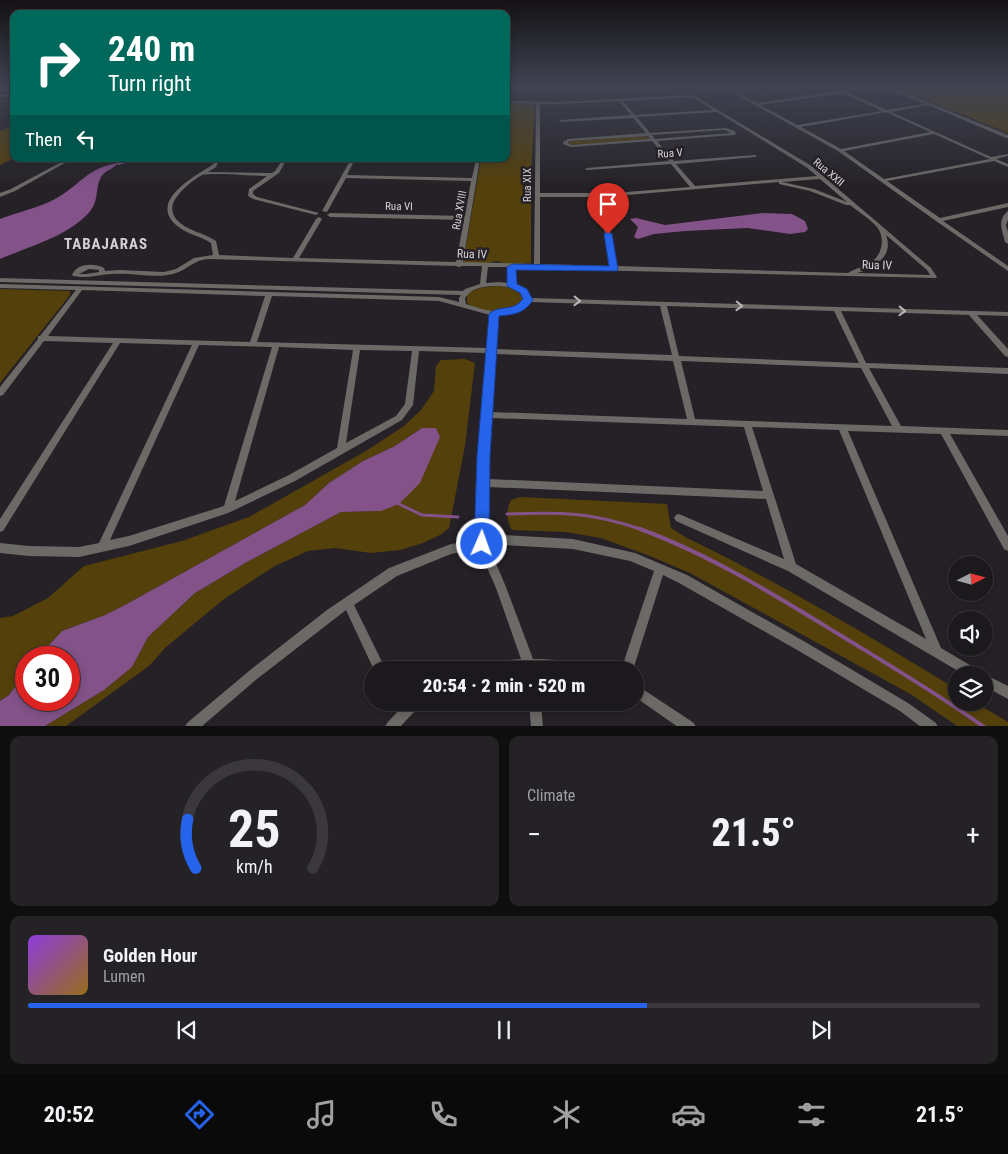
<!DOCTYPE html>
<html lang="en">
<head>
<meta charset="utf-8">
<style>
  body { margin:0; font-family:"Roboto Condensed",sans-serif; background:#252225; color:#f1f3f6; height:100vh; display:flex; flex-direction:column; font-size:19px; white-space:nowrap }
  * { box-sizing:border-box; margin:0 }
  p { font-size:16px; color:#a0a0a3 }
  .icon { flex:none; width:28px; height:28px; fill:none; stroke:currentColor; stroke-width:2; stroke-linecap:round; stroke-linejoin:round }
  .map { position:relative; height:726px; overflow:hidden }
  .panel { display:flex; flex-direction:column; gap:10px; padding:10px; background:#0f0e0f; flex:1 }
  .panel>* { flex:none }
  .top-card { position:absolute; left:10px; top:10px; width:500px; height:152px; border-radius:10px; box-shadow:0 2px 8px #0003,0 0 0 1px #3a383b; background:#00695c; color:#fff; overflow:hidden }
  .needle { width:32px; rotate:84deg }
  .buttons { position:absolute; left:948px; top:556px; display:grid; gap:10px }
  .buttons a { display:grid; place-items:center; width:45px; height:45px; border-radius:50%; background:#1c191c; box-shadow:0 2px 8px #0003,0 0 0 1px #3a383b; font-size:25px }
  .speed { position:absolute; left:15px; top:646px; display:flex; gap:10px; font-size:25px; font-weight:700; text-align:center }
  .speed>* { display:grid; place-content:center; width:65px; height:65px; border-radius:50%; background:#1c191c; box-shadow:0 2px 8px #0003,0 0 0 1px #3a383b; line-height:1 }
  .speed .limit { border:8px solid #d22; background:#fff; color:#111 }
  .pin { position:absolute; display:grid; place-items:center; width:42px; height:42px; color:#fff; margin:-51px -21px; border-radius:50% 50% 50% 0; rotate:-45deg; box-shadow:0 0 5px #0007 }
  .pin .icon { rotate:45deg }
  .me { position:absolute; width:55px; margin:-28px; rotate:2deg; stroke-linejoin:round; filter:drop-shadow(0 0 4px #0008) }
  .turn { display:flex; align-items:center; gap:18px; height:105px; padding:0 15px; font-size:22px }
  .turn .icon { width:65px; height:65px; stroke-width:2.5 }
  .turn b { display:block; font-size:35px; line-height:42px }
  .then { display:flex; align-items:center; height:48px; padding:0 15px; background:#0003; gap:10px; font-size:19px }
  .big { font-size:38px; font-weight:800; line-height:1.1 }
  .panel .widget { flex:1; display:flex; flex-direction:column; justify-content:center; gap:8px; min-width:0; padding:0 18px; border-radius:10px; background:#252225 }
  .panel .dial { align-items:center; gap:0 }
  .dial svg { height:130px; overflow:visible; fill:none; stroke:#3a383b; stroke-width:7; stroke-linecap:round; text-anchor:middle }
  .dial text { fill:#f1f3f6; stroke:none }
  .song { display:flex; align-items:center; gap:15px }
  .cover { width:60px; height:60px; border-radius:8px; background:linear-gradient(135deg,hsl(270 70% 55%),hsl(40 70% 35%)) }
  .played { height:5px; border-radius:2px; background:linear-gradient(90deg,#2563eb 65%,#3a383b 65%) }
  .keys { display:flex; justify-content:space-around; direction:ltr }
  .heat { display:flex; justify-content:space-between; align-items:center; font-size:28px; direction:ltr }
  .panel .tiles { flex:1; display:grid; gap:10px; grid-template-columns:1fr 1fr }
  .widget:last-child { grid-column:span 2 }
  .trip { position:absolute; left:364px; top:661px; width:280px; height:50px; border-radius:25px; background:#1c191c; box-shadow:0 2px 8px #0003,0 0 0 1px #3a383b; font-weight:800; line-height:50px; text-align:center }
  .dock { display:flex; height:80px; justify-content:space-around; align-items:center; background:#0b0a0b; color:#a0a0a3 }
  .dock .icon { width:35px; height:35px }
  .dock .active { color:#2563eb }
  .dock b { font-size:22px; color:#f1f3f6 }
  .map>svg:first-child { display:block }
  .green { fill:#54400a }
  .water { fill:#825289 }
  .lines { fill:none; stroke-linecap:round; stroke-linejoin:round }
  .stream-far3 { stroke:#825289; stroke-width:1 }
  .stream-far2 { stroke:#825289; stroke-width:2 }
  .stream-far1 { stroke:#825289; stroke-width:3 }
  .stream { stroke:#825289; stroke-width:4 }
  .street { fill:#6b6a67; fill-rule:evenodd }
  .oneway { stroke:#bab7ba }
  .route { fill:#2563eb; stroke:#184099 }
  .labels { text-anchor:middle; stroke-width:5; stroke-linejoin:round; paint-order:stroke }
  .far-street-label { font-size:11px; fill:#d4d1d5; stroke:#252126 }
  .street-label { font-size:12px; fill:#d4d1d5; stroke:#252126 }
  .far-district-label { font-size:15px; font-weight:bold; letter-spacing:1px; fill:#d4d1d5; stroke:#252126 }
</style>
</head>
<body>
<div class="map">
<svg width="1008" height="727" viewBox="0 0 1008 727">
  <rect width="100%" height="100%" fill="#252126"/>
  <path class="green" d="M892 86H1008V133Z
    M506 103 535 105 531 173V263L509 265 497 261 484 264 463 263 481 159H506Z
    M14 125V158L0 165V131Z
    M645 136 651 140 573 145 568 143 570 141Z
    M497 286 511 288 523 295 524 301C510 316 483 314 467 303V294C476 287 487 287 497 286Z
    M0 289 70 291V295L0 383Z
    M465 359 475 363 465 446 449 528 442 534 423 543 400 550 371 553 335 548 308 551 275 566 224 599 166 647 149 666 66 726H45L104 690 132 667 148 637 195 593 247 562 341 512 381 511 422 428 395 446 363 461 329 483 305 505 125 605 105 615 62 631 38 657 26 658C26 677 16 691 0 701V618L13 616 48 598 84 566 182 541 249 517 366 451 404 426 421 410 434 391 436 366 441 360Z
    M520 497 667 504 671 528 687 538C780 583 868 635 956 689V702L976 703 1008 722V726H957L912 695 774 619 690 573 650 556 601 538 565 532 512 530C506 520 506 511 511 500Z"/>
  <path class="water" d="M118 163C114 169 105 170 101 177 95 188 99 199 91 210 72 235 28 247 0 259V219C18 212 38 208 55 199 79 186 88 167 118 163Z
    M763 213 792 214 805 221 808 229 805 232 790 234 747 228 685 231 654 234 638 239 634 237 638 227 630 219 636 218 665 225Z
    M422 428H436L440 437 420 483 399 504 381 511 341 512 247 562 195 593 148 637 132 667 104 690 45 726H0V701L9 695 26 672V700H69V658L38 657 62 631 105 615 125 605 305 505 329 483 363 461 395 446Z"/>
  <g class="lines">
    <path class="stream-far3" d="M131 161 137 159"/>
    <path class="stream-far2" d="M118 164 136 159"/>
    <path class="stream-far1" d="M399 504 422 515 458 517
      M507 514C561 512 592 512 643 530"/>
    <path class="stream" d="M640 529C711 555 776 596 840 635 889 665 938 694 984 727"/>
    <path class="street" d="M5 86H10L0 89V87Z
      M721 86H725L757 103 840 91 829 86H833L887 110 924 104 883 86H888L1008 135V138H1006L928 105 891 112 991 157 1008 154V156L996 159 1008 164V167L994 161 887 181 940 218 1008 203V207L943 221 1008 266V271L936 221 838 151ZM843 93 882 111 797 125 760 105ZM886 112 930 132 841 149 801 127ZM934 134 990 159 884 179 844 151Z
      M14 94V96L0 97V95Z
      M693 95 810 165 931 268 937 277 936 278 537 269 515 267V285L525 290 531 298 1008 312V316L977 315 1008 349V357L1005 356 969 315 841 311 866 363 1008 368V374L869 368 901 426 1008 430V436L950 434 1008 536V551L1004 549 941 434 848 431 941 648 980 671 982 675 984 674 1008 686V699L984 686V675H965L788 571 676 521 674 518 676 515 679 514 784 559 766 499 488 487 487 538 504 535 573 539 635 553 687 575 807 643 908 703 936 723 938 727H921L900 711 799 651 679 583 663 575 633 670H621L654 571 630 561 573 549 504 545 489 547 506 587 533 659C549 659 569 660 584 666L586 670H485L487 666C498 661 509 660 521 659L496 588 479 549 451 554 397 576 354 605 386 670H374L346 610 257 679 201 727H185L187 723 249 671 327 610 389 568 451 544 477 540 480 456 487 353 419 351 413 405 402 420 295 481 228 513 129 546 79 557 29 556 0 553V543L29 546 79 547 99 543 192 345 120 343 3 531 0 532V519L113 343 44 341 3 395 0 396V387L38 339V336H40L76 290 0 288V284L439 297 459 302V298L461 295 0 282V278L463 291 465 289 480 284 482 266H462L459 267 456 266 208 259C193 260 186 271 173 274 152 279 132 272 111 274 98 275 86 279 73 276L72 275C77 263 94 263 104 268L105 271 120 270 164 272 176 269 194 258 213 255 211 243C201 236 189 235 180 228 145 203 192 178 212 165L214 163 213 159H217L218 163 216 167 208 172 272 173 275 171 283 159H287L279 173 253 191V194L257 197 319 213 316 215 253 199 248 196 249 189 267 176C256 176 210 172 202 175 193 180 182 189 176 198 171 204 171 213 176 219 186 231 203 232 216 241L219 255 293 258 316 219 319 217 322 219 299 258 456 262 464 220 330 217 327 215 330 213 465 216 471 181 346 178 327 212 322 211 351 159H355L347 175 472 178 476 159H480L463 262 534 264 536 104 506 103V101L561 102ZM692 97 713 110 635 115 623 101ZM619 101 631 115 561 120 559 121 561 122 633 118 646 133 568 139 563 142V144L571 147 652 141 669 161 587 168 585 169 587 170 671 164 690 187 614 193H540V104H561ZM717 112 806 167 817 176 695 186 676 164 755 157 757 156 755 155 674 161 657 141 734 135 736 134 735 131 726 128 650 133 637 117ZM725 130 731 133 655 139 652 135ZM648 136 650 139 572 145 568 143 569 141ZM820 179 847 202 814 189 782 182ZM779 182V184L810 191 846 205H850C859 212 870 219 877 227 885 237 883 254 872 261 865 267 856 268 848 273L617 266 604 197ZM540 197H599L610 266 540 264ZM886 235 927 270 930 275 857 273C875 268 894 256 886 235ZM488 267H509V283L499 282 486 283ZM89 269 99 270V272L86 274H79ZM490 286C504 286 516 286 525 297L523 302C508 318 484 310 466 304L465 298C472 288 479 288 490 286ZM82 290 265 296 250 342 48 336ZM272 296 439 301 490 315 488 348 257 342ZM530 302 660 306 672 355 495 349 497 315C509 315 523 313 530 302ZM667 306 834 311 859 363 679 356ZM199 345 272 347 224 506 129 536 110 540ZM279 347 353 350 337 448 289 475 235 501ZM360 350 412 351 405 404 396 416 346 443ZM495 354 673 361 687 419 491 412ZM681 361 861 368 892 426 695 419ZM491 418 744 427 763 491 488 479ZM752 427 839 430 926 639 796 564Z
      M67 159H72L15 191 0 197V193L11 189Z
      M1008 211V220L1006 225 1008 232V244L1005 242C1002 230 997 220 1008 211Z
      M635 684 694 723 696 727H678L635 697Z
      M393 702H427L425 706 413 713 400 727H385L387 723 398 711Z
      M529 702H541L543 727H531Z"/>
  </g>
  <defs><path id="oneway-chevron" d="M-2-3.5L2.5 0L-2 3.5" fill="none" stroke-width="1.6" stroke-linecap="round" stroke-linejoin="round" transform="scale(1.25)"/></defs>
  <g class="oneway">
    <use href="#oneway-chevron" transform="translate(577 301) rotate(2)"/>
    <use href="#oneway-chevron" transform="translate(739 306) rotate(2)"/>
    <use href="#oneway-chevron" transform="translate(902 311) rotate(2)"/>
  </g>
  <linearGradient id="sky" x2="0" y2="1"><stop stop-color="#141215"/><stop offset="0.46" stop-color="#404352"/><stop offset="1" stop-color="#404352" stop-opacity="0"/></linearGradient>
  <rect width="1008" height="187" fill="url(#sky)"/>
  <path class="route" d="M608 231 612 234 618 269 617 271 516 270 517 284 527 289 533 300C523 314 516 314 499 316L490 456 489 544 487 549 482 551 476 549 474 544 477 456 489 314C499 304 512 313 523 299L520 293 507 286V267L512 264 609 266 604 234Z"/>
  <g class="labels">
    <g class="far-street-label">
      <text transform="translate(670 153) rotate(-4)" y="4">Rua V</text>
      <text transform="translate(829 172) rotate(40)" y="4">Rua XXII</text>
      <text transform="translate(527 185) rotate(-90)" y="4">Rua XIX</text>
      <text transform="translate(399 206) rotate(1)" y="4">Rua VI</text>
      <text transform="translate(459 210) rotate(-80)" y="4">Rua XVIII</text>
    </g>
    <g class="street-label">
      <text transform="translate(472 254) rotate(2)" y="4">Rua IV</text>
      <text transform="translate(877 265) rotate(2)" y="4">Rua IV</text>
    </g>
    <g class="far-district-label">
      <text x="106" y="249">TABAJARAS</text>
    </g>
  </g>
</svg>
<div class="buttons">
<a><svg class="needle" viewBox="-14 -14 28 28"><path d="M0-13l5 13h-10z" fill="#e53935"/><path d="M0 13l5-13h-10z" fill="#a0a0a3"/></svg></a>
<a><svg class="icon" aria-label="sound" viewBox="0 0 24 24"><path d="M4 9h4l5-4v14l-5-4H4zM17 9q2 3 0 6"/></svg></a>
<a><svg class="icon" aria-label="layers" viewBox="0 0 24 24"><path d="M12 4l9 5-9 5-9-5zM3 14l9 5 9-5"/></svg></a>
</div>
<div class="speed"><div class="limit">30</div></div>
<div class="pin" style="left:608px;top:234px;background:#d93025"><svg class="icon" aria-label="arrive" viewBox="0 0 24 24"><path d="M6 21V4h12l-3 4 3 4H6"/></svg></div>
<svg class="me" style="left:482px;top:544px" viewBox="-20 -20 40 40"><circle r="17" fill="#2563eb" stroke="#fff" stroke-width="3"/><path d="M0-11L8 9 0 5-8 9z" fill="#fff"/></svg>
<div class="trip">20:54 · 2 min · 520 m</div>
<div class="top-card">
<div class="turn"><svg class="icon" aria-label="right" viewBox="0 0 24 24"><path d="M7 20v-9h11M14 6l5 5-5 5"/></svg><div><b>240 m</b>Turn right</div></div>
<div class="then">Then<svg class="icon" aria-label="left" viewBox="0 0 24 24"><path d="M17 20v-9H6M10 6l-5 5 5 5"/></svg></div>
</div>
</div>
<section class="panel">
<div class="tiles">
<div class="widget dial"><svg viewBox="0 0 100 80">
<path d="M14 69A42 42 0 1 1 86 69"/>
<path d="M14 69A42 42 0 0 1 9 39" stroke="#2563eb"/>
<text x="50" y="56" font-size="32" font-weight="700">25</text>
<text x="50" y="72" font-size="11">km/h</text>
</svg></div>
<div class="widget"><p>Climate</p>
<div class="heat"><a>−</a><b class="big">21.5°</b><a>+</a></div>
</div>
<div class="widget">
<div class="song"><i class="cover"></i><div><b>Golden Hour</b><p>Lumen</p></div></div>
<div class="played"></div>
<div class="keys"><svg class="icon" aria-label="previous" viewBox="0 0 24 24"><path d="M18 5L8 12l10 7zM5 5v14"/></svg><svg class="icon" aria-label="pause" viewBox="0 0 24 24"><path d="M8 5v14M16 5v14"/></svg><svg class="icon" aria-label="next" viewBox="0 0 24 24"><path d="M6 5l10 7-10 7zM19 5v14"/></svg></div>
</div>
</div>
</section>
<nav class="dock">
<b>20:52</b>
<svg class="icon active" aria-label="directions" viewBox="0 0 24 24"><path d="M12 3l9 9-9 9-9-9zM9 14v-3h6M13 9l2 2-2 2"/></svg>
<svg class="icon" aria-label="music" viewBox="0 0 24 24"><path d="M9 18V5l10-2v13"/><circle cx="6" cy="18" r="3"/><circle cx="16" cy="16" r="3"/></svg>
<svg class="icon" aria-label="phone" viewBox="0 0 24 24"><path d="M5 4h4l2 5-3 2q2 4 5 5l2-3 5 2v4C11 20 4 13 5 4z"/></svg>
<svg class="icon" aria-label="climate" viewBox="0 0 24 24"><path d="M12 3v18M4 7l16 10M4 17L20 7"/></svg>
<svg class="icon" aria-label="car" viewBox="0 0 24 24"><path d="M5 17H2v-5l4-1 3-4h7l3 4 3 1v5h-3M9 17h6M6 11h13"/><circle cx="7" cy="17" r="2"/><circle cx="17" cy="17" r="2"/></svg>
<svg class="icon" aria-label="filters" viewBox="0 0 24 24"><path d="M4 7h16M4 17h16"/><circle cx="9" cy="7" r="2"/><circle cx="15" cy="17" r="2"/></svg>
<b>21.5°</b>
</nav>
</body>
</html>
